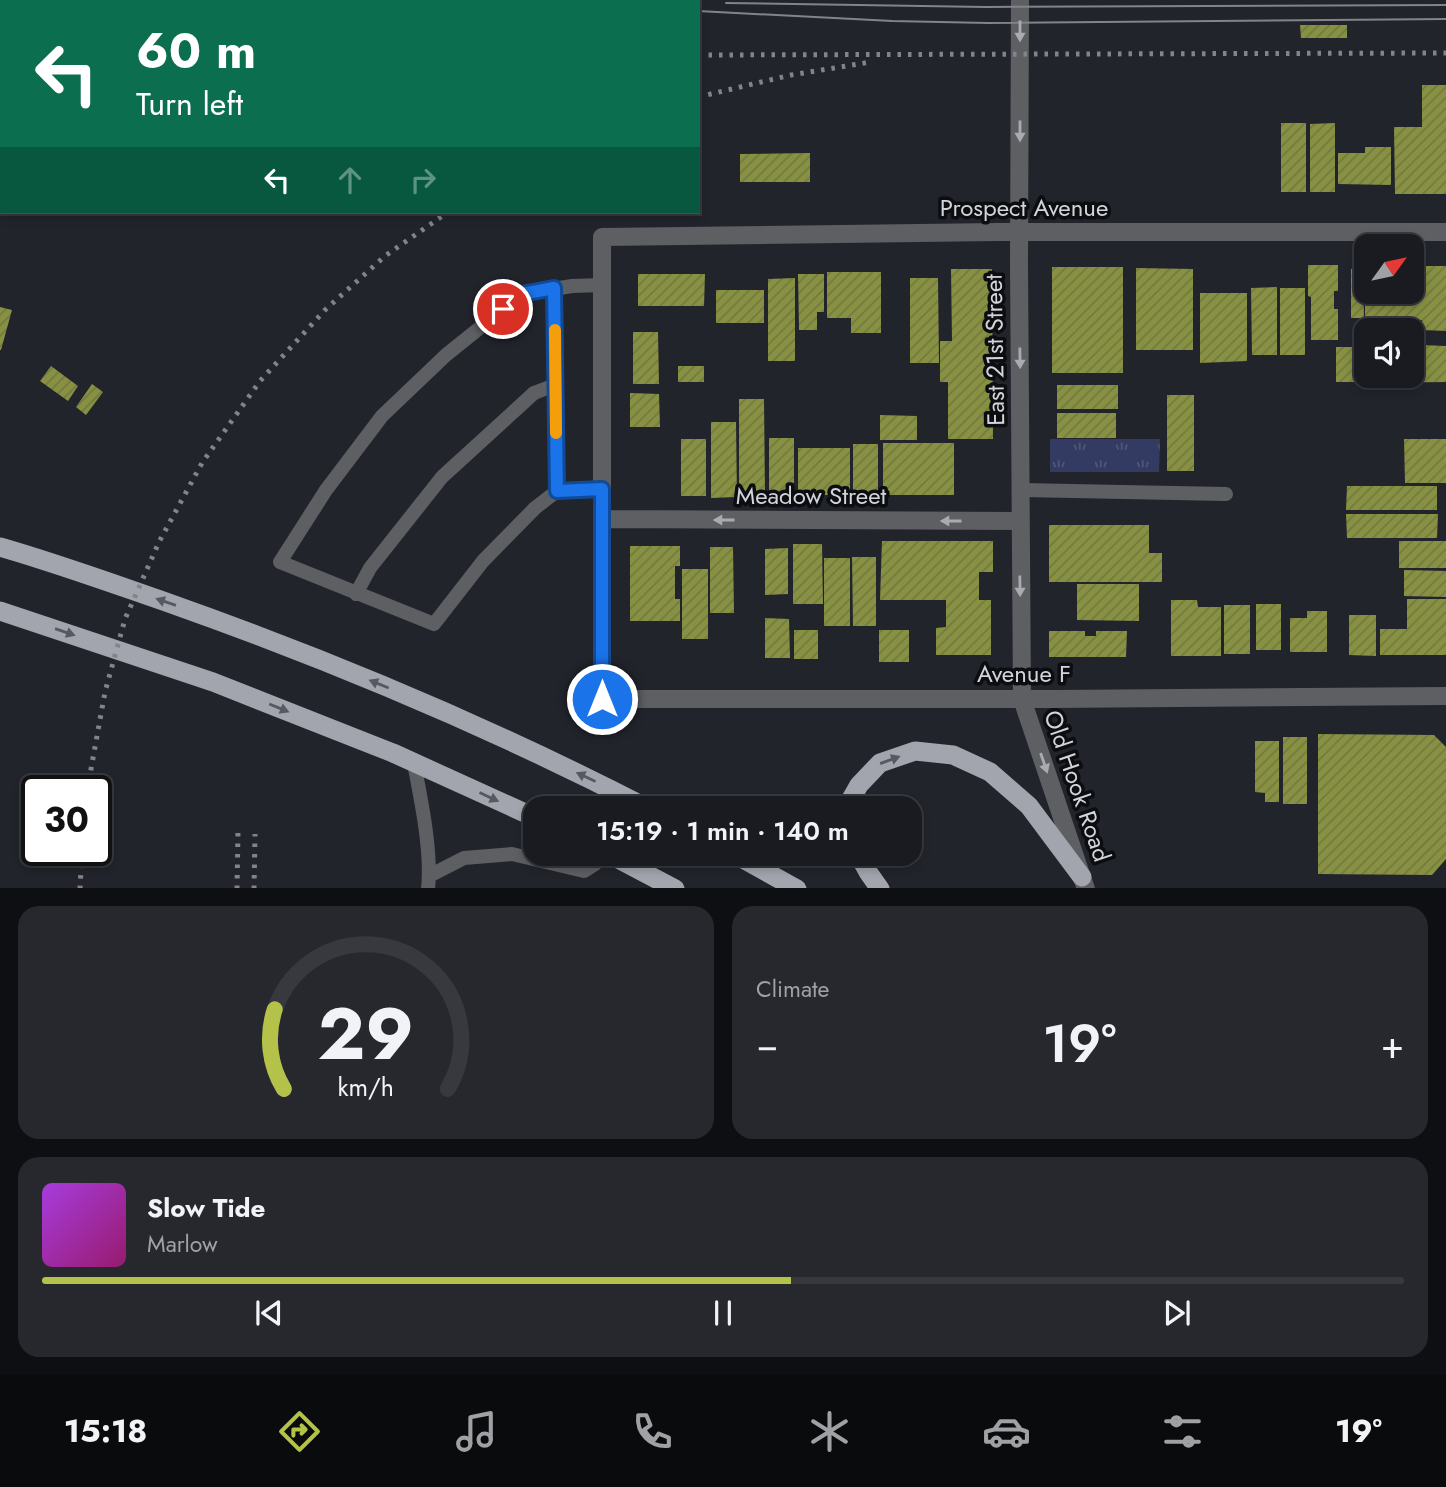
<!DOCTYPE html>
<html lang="en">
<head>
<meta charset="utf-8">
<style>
  body { margin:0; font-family:Jost,sans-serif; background:#27282e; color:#f1f3f6; height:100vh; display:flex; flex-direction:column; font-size:26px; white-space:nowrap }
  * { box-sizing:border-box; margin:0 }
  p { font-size:23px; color:#9fa1a5 }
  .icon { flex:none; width:38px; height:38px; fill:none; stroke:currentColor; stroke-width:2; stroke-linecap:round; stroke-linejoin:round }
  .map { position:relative; height:888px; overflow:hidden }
  .panel { display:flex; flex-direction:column; gap:18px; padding:18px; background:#0e0f12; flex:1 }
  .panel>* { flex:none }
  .top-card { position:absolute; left:0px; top:0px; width:700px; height:214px; box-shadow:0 4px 10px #0003,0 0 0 2px #38393f; background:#0b6e4f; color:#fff; overflow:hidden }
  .needle { width:46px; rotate:57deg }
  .fabs { position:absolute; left:1354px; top:234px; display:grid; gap:14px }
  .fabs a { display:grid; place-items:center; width:70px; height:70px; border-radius:14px; background:#1a1b21; box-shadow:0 4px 10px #0003,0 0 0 2px #38393f; font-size:35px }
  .speed { position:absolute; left:21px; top:775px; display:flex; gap:14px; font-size:35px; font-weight:700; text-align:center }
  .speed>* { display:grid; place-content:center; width:91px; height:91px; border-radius:50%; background:#1a1b21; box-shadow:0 4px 10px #0003,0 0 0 2px #38393f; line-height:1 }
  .speed .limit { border:4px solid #111; border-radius:10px; background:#fff; color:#111 }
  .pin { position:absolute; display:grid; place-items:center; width:60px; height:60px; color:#fff; margin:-30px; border:4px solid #fff; border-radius:50%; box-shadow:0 2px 7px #0007 }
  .me { position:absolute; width:77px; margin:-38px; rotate:0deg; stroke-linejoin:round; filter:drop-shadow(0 0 5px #0008) }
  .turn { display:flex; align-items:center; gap:24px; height:147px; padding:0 21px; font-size:32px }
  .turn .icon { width:91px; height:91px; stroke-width:2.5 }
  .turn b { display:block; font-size:49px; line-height:60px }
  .lanes { display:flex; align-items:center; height:66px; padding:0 21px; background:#0003; justify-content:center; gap:35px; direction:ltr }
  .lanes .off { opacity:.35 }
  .big { font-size:52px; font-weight:600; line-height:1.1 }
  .panel .widget { flex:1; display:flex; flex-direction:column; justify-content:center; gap:10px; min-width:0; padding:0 24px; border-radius:21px; background:#27282e }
  .panel .dial { align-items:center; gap:0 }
  .dial svg { height:182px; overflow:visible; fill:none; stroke:#38393f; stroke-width:7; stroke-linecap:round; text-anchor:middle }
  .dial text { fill:#f1f3f6; stroke:none }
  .song { display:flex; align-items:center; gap:21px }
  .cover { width:84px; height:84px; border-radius:10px; background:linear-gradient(135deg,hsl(280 70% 55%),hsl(320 70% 35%)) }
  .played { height:7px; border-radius:4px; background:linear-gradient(90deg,#b5c24a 55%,#38393f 55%) }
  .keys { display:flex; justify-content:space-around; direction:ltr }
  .heat { display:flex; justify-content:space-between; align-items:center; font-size:38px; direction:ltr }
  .panel .tiles { flex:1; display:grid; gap:18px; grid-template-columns:1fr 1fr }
  .widget:last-child { grid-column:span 2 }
  .trip { position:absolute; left:523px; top:796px; width:399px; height:70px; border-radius:21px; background:#1a1b21; box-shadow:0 4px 10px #0003,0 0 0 2px #38393f; font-weight:600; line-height:70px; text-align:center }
  .tab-bar { display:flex; height:112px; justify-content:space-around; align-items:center; background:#0a0b0d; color:#9fa1a5 }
  .tab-bar .icon { width:49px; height:49px }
  .tab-bar .on { color:#b5c24a }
  .tab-bar b { font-size:32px; color:#f1f3f6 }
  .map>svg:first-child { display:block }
  .grass { fill:url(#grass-tufts) }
  .building { fill:url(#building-hatch) }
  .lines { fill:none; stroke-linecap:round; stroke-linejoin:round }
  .service { stroke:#5d5f63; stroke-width:14 }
  .minor { stroke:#5d5f63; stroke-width:18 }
  .tertiary { stroke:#5d5f63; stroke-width:18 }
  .trunk { stroke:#a2a4ae; stroke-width:19 }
  .tram { stroke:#82848a; stroke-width:2 }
  .rail { stroke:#82848a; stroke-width:5; stroke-dasharray:3.5 7; stroke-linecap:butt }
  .oneway { fill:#a9abb0 }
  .oneway2 { fill:#575860 }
  .route-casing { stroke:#114b97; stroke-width:18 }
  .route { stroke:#1a73e8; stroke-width:12 }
  .slow { stroke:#f59e0b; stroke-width:12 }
  .labels { text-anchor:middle; stroke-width:7; stroke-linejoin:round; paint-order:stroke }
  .street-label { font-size:24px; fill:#d2d4d9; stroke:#0c0d11 }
</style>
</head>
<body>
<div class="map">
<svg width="1446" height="889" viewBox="0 0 1446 889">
  <defs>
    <pattern id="grass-tufts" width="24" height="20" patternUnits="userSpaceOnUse" patternTransform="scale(1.75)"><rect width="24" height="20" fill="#333b62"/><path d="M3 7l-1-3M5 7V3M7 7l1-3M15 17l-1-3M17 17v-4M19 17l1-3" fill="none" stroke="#505678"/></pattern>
    <pattern id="building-hatch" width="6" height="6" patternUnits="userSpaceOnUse" patternTransform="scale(1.75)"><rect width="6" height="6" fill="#889142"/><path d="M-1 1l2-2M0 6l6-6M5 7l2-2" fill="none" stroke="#727942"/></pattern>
  </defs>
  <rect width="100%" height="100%" fill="#22242c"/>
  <path class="grass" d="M1050 439H1160L1159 472H1050Z"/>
  <path class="building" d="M1300 25H1347V38H1301Z
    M1422 85H1446V194H1395L1394 127H1422Z
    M1281 123H1306V192H1281Z
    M1335 123V192H1310V124Z
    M1365 147H1391V185L1338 184V153H1365Z
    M810 153V182H740V154Z
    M1308 265H1338V291H1334V309H1338V340H1311V297L1308 296Z
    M1412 266H1446V331L1422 330V320H1397V331H1365V292H1412Z
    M1052 267H1123V373H1052Z
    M1136 268 1193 269V350H1136Z
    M951 269H992L993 439H948V382H940V341H952Z
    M1351 269H1363L1364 318H1351Z
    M827 272H881V333H851V318H827Z
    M638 274H705L704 306H638Z
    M798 274H824V312H817V330H799Z
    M795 278V361H768V279Z
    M910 278H938L939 363H910Z
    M1277 287V355H1252L1251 288Z
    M1280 288H1305V355H1280Z
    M716 290H764V323H716Z
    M1200 293H1247V361L1200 363Z
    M0 307 12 310 1 350H0Z
    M633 332H658L659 384H633Z
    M1412 337H1420V363L1421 345 1446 346V382L1365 383V376H1412Z
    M1336 347H1363V382H1336Z
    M51 366 78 386 68 401 40 381Z
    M678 366H704V382H678Z
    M92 384 103 392 86 415 76 407Z
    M1057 385H1118V409H1057Z
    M630 393 659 394 660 427H630Z
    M1167 395H1194V471H1167Z
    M739 399H764L765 494H739Z
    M1057 413H1116V438H1057Z
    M880 415 917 416V440H880Z
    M711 422H736L737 497 711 498Z
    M769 438H794V495L769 496Z
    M681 439H706V496H681Z
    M1404 439H1446V483H1405Z
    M883 443H954V495H883Z
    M853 444H878V494H853Z
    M798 448H850V495H798Z
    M1347 486H1437V510H1346Z
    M1346 514H1438L1437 538H1347Z
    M1049 525H1149V553H1162V582H1049Z
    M882 541H993V572H979V600H991V655H936V628L946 627V600H880Z
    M1399 541H1446V568H1399Z
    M793 544H822L823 604H793Z
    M630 546H680V566H675V599H680V621H630Z
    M710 547H733L734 613H710Z
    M788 548V594L765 595V549Z
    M852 557H876V626H853Z
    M824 558H850V626H824Z
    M682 569H708V639H682Z
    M1404 570 1446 571V597L1404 596Z
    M1077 584H1139V621L1077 620Z
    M1407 599H1446V655H1380V629H1407Z
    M1171 600H1197L1198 607H1221V656H1171Z
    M1256 604H1281V650H1256Z
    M1224 605H1250V654H1224Z
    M1307 611H1327V652H1290V618H1307Z
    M1349 615H1376V656L1349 655Z
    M765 618 789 619 790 658H765Z
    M794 630H818V659H794Z
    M879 630H909V662H879Z
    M1049 631H1085V636H1096V631H1127L1126 657H1049Z
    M1318 734 1434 735 1446 747V859L1432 875 1318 874Z
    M1283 737H1307V804H1283Z
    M1255 741H1279V802H1265V793L1255 792Z"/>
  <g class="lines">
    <path class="service" d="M602 285 572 286 522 294 446 355 382 416 326 490 280 562 434 624 483 561 535 508 557 491 602 489
      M554 288 557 491
      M1021 490 1226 494
      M356 594 370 568 442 477 534 393 555 385
      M414 763C421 800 432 851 428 889
      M429 876 464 858 512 854 584 871 595 864 604 854"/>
    <path class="minor" d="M1446 232H997L602 237V699H1054L1446 696
      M602 519 1019 521"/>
    <path class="tertiary" d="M1020 0 1019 264 1022 699 1086 889"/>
    <path class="trunk" d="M0 547C56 563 111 583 166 602 330 660 492 728 647 808
      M0 611 213 682 393 753 536 818
      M846 808 859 785 880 763 915 751 953 755 990 772 1029 806 1082 877
      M609 854 675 889
      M734 854 797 889
      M858 854 868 872 880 889"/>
    <path class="tram" d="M511 0 530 2
      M602 0 670 2
      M726 3 986 7 1446 5
      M698 11 892 21 988 23 1446 19"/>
    <path class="rail" d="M0 55H2
      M698 55 1446 53
      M698 97 791 75 871 62
      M87 791 105 692 125 619 159 542 202 463 260 381 325 310 385 256 448 212
      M80 889 82 850
      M237 889 238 831
      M254 889 255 834"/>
  </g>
  <defs><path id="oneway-solid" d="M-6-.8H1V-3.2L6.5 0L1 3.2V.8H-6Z" transform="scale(1.75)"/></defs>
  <g class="oneway">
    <use href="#oneway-solid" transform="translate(1020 31) rotate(90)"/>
    <use href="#oneway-solid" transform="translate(1020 131) rotate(90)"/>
    <use href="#oneway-solid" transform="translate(1020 358) rotate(89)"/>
    <use href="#oneway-solid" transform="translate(724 520) rotate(-180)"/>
    <use href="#oneway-solid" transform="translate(951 521) rotate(-180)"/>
    <use href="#oneway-solid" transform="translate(1020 586) rotate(89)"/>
    <use href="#oneway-solid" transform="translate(1044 763) rotate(71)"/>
  </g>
  <g class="oneway2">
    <use href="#oneway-solid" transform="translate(166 602) rotate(-161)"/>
    <use href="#oneway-solid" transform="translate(65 632) rotate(19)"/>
    <use href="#oneway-solid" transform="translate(379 684) rotate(-158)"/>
    <use href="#oneway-solid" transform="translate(279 708) rotate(22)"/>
    <use href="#oneway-solid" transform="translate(890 760) rotate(-20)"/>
    <use href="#oneway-solid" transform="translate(586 777) rotate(-155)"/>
    <use href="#oneway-solid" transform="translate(489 797) rotate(25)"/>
  </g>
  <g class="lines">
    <defs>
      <path id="route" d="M503 309 522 294 554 288 557 491 602 489V699"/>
    </defs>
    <use href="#route" class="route-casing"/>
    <use href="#route" class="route"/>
    <path class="slow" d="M555 330 556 433"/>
  </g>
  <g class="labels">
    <g class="street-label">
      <text x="1024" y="216">Prospect Avenue</text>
      <text transform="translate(995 350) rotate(-91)" y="8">East 21st Street</text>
      <text x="811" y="504">Meadow Street</text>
      <text x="1024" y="682">Avenue F</text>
      <text transform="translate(1077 786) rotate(71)" y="8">Old Hook Road</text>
    </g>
  </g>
</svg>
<div class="fabs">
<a><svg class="needle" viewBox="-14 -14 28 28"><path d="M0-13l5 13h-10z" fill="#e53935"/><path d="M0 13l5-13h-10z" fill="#9fa1a5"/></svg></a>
<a><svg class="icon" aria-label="sound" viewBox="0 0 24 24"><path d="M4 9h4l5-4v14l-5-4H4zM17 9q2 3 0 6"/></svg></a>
</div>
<div class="speed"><div class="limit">30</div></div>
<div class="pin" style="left:503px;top:309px;background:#d93025"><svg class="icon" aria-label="arrive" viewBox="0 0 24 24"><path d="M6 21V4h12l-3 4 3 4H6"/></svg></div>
<svg class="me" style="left:602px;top:699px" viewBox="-20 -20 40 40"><circle r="17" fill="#1a73e8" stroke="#fff" stroke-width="3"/><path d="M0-11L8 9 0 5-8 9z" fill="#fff"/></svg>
<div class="trip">15:19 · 1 min · 140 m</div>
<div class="top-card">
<div class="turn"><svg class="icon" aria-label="left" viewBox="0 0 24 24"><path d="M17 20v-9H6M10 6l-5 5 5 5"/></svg><div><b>60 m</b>Turn left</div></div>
<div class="lanes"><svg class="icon" aria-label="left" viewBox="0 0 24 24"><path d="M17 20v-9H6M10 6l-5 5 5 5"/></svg><svg class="icon off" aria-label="ahead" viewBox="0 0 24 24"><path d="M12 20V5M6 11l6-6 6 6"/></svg><svg class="icon off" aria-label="right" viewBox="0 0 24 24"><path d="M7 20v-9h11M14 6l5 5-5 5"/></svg></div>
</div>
</div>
<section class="panel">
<div class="tiles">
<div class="widget dial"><svg viewBox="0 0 100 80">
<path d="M14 69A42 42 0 1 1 86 69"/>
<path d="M14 69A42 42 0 0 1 10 34" stroke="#b5c24a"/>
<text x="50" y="56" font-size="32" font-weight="700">29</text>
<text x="50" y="72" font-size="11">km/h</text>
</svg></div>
<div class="widget"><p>Climate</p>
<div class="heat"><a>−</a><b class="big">19°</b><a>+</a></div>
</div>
<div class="widget">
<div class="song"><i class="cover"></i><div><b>Slow Tide</b><p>Marlow</p></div></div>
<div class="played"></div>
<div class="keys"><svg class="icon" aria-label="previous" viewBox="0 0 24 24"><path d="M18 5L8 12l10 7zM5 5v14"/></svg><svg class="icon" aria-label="pause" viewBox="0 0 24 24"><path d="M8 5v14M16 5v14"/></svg><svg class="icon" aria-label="next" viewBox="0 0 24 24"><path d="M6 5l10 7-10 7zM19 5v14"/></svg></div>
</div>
</div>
</section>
<nav class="tab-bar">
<b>15:18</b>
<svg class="icon on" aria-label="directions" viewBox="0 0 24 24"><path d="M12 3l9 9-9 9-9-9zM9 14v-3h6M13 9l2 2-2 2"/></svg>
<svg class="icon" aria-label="music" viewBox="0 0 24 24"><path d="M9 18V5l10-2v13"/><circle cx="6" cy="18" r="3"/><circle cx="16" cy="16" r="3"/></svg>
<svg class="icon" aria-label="phone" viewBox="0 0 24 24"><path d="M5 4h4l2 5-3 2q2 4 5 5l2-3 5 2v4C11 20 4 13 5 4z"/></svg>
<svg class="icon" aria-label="climate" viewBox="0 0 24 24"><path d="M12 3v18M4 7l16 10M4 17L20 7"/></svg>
<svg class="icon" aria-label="car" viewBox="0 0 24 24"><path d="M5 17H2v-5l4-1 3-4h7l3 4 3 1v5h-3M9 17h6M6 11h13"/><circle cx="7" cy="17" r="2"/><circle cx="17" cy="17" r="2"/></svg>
<svg class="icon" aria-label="filters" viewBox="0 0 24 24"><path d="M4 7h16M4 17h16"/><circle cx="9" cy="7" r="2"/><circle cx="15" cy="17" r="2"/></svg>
<b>19°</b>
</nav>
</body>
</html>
